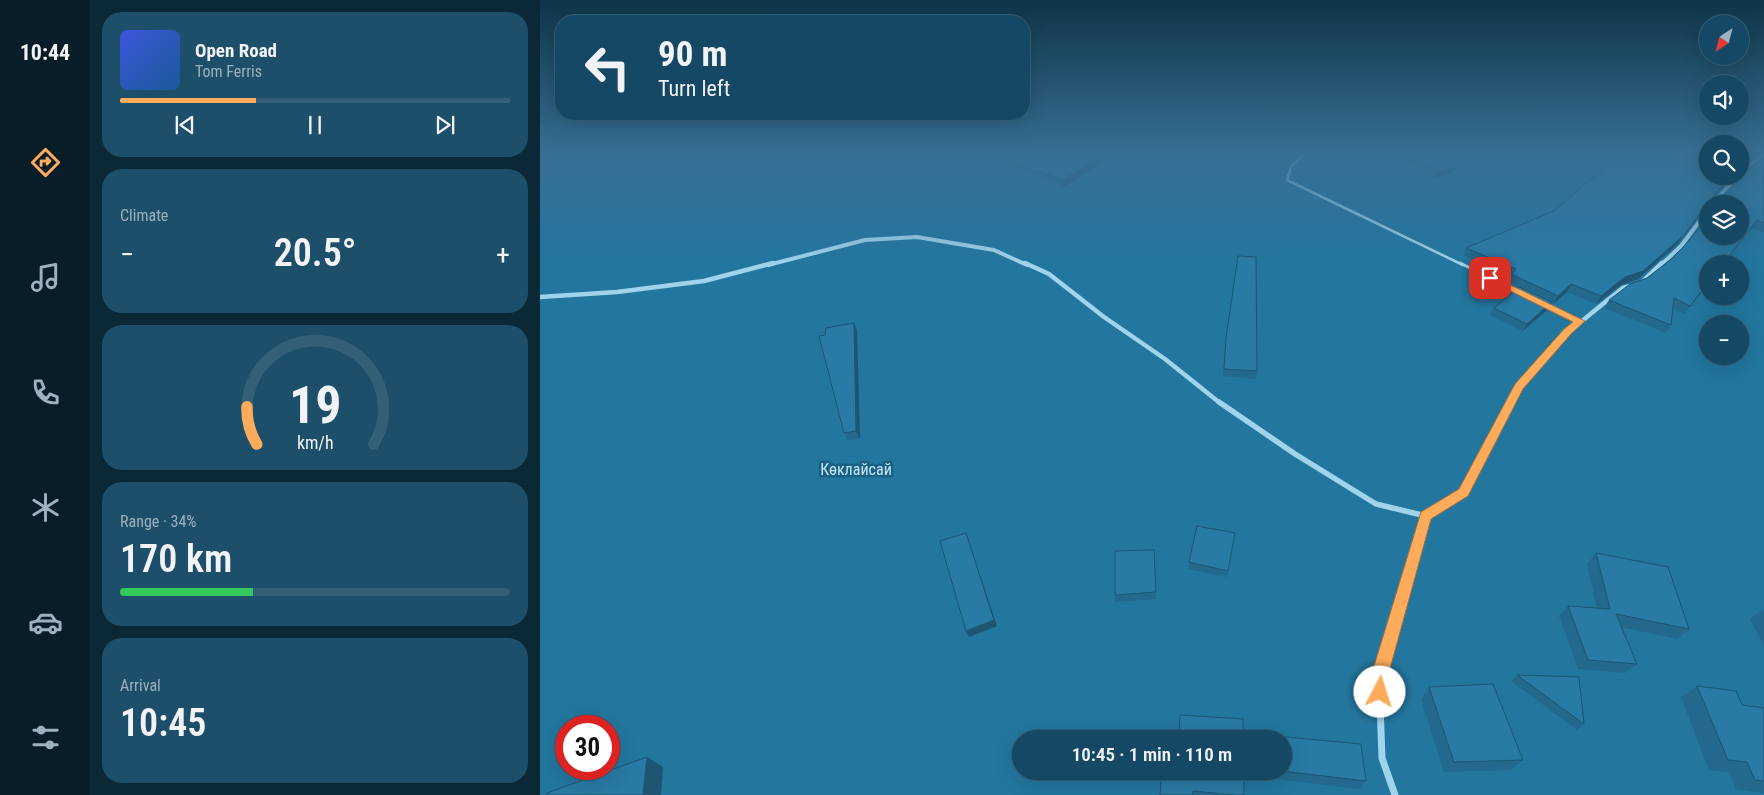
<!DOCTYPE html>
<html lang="en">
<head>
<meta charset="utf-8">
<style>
  body { margin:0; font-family:"Roboto Condensed",sans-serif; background:#1d4f6a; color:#f1f3f6; height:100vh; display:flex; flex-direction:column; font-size:19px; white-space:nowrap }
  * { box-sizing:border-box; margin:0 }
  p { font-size:16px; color:#9db2bf }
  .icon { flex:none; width:28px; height:28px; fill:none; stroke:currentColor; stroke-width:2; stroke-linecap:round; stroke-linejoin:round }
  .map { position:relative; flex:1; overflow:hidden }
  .side { display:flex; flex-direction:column; gap:12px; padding:12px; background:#0b2837; width:450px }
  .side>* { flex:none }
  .top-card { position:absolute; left:15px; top:15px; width:475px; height:105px; border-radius:20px; box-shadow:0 5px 20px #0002,0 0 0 1px #336078; background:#144864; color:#f1f3f6; overflow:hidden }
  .needle { width:32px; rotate:216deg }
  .controls { position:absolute; left:1159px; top:15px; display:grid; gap:10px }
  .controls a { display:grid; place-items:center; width:50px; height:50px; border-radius:50%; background:#144864; box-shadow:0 5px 20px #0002,0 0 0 1px #336078; font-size:25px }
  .speed { position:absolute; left:15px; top:715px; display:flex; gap:10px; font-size:25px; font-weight:700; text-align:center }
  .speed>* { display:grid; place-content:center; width:65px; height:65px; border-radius:50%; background:#144864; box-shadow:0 5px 20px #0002,0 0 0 1px #336078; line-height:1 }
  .speed .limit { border:8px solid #d22; background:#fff; color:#111 }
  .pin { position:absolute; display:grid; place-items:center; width:42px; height:42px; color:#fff; margin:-21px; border-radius:10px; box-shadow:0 2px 8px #0006 }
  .me { position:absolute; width:55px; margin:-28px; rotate:5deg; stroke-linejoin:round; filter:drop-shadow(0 0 4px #0008) }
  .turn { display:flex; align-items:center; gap:18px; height:105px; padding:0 20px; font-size:22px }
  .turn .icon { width:65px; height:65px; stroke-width:2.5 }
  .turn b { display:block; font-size:35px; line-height:42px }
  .big { font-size:38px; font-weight:600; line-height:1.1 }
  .side .card { flex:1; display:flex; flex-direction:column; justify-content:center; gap:8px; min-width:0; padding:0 18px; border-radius:20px; background:#1d4f6a }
  .side .dial { align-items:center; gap:0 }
  .dial svg { height:130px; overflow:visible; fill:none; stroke:#336078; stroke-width:7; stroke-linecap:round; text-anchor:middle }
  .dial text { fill:#f1f3f6; stroke:none }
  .song { display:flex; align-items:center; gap:15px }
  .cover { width:60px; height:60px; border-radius:8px; background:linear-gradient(135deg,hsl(230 70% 55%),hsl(210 70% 35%)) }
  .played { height:5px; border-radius:2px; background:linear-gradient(90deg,#feac5c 35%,#336078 35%) }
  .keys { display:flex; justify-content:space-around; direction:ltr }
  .heat { display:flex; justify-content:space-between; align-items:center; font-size:28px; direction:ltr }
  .charge { height:8px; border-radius:4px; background:linear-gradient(90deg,#34c759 34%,#336078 0) }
  .trip { position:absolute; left:472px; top:730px; width:280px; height:50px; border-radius:25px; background:#144864; box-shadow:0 5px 20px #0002,0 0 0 1px #336078; font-weight:600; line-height:50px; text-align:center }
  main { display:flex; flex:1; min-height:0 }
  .dock { display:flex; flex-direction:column; width:90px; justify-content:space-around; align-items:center; background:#081d28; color:#9db2bf }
  .dock .icon { width:35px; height:35px }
  .dock .on { color:#feac5c }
  .dock b { font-size:22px; color:#f1f3f6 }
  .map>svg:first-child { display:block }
  .green { fill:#23769e; fill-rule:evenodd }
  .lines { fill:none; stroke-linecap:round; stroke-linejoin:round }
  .lane-far1 { stroke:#a0d3ec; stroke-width:2.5 }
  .lane { stroke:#a0d3ec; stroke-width:3 }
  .street-far3 { stroke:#a0d3ec; stroke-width:4 }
  .street-far2 { stroke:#a0d3ec; stroke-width:4.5 }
  .street-far1 { stroke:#a0d3ec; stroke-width:5.5 }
  .street { stroke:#a0d3ec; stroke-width:7 }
  .wall { fill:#23698d }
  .shaded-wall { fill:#1d5573 }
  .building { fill:#297aa4; stroke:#1d5573 }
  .route { fill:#feac5c; stroke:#a5703c }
  .labels { text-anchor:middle; stroke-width:5; stroke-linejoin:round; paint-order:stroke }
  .park-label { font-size:16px; fill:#c6e8f9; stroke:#1a6085 }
</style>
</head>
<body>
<main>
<nav class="dock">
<b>10:44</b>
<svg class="icon on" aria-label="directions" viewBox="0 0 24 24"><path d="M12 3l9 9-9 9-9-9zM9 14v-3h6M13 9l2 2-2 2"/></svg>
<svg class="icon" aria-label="music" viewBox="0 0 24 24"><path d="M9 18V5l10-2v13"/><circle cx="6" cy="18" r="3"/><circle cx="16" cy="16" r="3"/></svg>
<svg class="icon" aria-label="phone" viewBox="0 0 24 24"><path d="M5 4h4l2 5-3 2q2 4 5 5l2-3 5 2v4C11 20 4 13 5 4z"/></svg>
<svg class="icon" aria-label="climate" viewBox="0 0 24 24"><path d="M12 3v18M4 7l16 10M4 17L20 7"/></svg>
<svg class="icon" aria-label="car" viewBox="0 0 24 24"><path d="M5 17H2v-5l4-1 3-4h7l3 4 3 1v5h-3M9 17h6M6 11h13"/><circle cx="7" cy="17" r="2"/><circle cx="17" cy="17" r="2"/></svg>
<svg class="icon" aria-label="filters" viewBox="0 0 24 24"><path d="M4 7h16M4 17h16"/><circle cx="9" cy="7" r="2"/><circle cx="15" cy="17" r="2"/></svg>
</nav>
<section class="side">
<div class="card">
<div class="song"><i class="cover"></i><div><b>Open Road</b><p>Tom Ferris</p></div></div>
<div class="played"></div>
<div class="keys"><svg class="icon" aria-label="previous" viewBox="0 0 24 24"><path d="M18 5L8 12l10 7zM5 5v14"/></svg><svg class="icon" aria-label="pause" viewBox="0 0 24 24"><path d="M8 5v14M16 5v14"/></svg><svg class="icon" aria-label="next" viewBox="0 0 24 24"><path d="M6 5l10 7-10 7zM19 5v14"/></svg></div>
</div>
<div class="card"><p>Climate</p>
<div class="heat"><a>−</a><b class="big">20.5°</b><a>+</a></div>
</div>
<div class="card dial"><svg viewBox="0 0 100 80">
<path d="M14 69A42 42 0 1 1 86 69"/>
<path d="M14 69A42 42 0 0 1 8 46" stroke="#feac5c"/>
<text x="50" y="56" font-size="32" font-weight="700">19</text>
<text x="50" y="72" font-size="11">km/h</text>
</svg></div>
<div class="card"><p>Range · 34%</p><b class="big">170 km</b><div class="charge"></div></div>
<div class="card"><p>Arrival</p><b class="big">10:45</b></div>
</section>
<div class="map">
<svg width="1224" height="795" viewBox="0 0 1224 795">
  <rect width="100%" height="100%" fill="#1a6085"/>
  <path class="green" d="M0 153H1167L1168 176H1200V153H1224V795H0ZM1168 204H1200V236H1168ZM1168 264H1200V296H1168ZM1168 324H1200V356H1168ZM26 726H69V769H26ZM481 739H744V771H481Z"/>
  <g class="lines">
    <path class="lane-far1" d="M765 153 751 167 747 180 923 265"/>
    <path class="lane" d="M920 263 980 292
      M1006 304 1040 321"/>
    <path class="street-far3" d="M1200 175 1224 155
      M1172 204 1198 176
      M228 265 325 240 377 237 454 250 487 265
      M1121 265 1141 246 1168 210"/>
    <path class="street-far2" d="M485 263 509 274 564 317 625 359 680 403
      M1101 283 1122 263
      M0 297 77 292 164 281 233 263
      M970 403C996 355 1041 321 1083 288L1090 286"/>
    <path class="street-far1" d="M679 402 755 454 836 504 886 516
      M868 577 886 516 923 493 971 402"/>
    <path class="street" d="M855 795 842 758 839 676 868 576"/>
  </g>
  <path class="wall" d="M858 153H919L912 173 896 178 858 156Z
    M562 156V163L523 187 469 167 468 161Z
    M1224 156V232L1211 228 1183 264H1168V284L1144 314 1133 308 1131 325 1126 333 1064 308 1069 300 1107 278 1200 204H1173L1176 200 1180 199Z
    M1174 196V199L1171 204H1168V207L1165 208 1138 244 1098 279 1081 285 1056 304 1027 292 1013 304 1011 303 1008 309 983 331 950 315 954 308 979 287 968 282 970 276 923 255 926 248Z
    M317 330 320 439 307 440 304 433Z
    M686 338 717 371 716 379 683 376Z
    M695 533 687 577 648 569 649 562Z
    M1056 553 1149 629 1137 639 1081 627 1097 664 1085 673 1038 669 1019 616 1028 606 1057 608 1047 564Z
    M616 592V599L575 602V595Z
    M1224 609V646L1210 619Z
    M977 675 1044 724 1037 730 971 681Z
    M1157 686 1202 705 1224 708V793L1196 789 1188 772 1169 770 1141 697Z
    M889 687 983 760 971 770 904 772 881 699Z
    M703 733 826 781 820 789 704 775V795H620L622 771H744Z"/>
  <path class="shaded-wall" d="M1216 153H1220L1200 170V166Z
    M562 156V163L523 187V180Z
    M915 166 912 173 896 178 898 171Z
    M1191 176H1193L1171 200 1174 199 1171 204H1168V207L1165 208 1138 244 1098 279 1081 285 1056 304 1061 296 1174 194Z
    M1031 284 1027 292 1013 304 1018 296Z
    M1012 302 1008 309 983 331 987 324Z
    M314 323 317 330 320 439 316 431Z
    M426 533 457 626 429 637 426 631Z
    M107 757 123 767 121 795H103Z"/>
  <path class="building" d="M479 153H550L562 156 523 180 468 161Z
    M867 153H919L915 166 898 171Z
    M1087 153H1168V176H1191L1174 194V199L1170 200 1143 236 1103 271 1085 277 1061 296 1031 284 1018 296 971 274 976 269 926 248 1014 211 1076 158Z
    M1200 153H1216L1200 166Z
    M1224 156V223L1217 220 1183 264H1168V283L1150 306 1134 298 1131 325 1069 300 1090 284 1107 278 1130 260 1149 241 1168 216V236H1200V204H1176V200L1180 199 1205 171Z
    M698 256 716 257 717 371 684 369 686 338Z
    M979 287 1012 302 987 324 954 308Z
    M314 323 316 431 304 433 279 336 285 335 286 328Z
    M657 526 695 533 688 571 649 562Z
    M426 533 454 620 426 631 400 541Z
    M614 550 616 592 575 595V551Z
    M1056 553 1128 567 1149 629 1076 614 1097 664 1048 660 1028 606 1070 609Z
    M977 675 1039 677 1044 724Z
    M953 684 983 760 914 762 889 687Z
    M1157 686 1196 691 1202 705 1224 708V781L1215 780 1207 762 1188 760Z
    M640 715 703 719V733L821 744 826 781 742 771H744V739H639Z
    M107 757 103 795H6L7 793Z
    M622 771H704V795H694L653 791V795H620Z"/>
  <linearGradient id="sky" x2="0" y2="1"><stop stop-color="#0e3549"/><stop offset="0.58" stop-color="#386f94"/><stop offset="1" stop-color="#386f94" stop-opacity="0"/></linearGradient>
  <rect width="1224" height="265" fill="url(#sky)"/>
  <path class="route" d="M950 275 1045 321 1031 334 983 389 928 496 891 519 848 676V692L846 698 840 701 834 698 832 692 831 676 881 512 919 489 975 384 1024 329 1033 322 946 279V276Z"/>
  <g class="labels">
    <g class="park-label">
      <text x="316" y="475">Көклайсай</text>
    </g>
  </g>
</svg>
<div class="controls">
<a><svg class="needle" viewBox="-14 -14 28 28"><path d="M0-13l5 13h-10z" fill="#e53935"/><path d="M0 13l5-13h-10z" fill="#9db2bf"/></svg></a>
<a><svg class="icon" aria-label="sound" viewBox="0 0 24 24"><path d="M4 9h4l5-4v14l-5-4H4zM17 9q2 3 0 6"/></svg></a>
<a><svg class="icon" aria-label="search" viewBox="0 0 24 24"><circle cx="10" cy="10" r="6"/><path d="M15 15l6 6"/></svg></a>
<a><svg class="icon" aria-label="layers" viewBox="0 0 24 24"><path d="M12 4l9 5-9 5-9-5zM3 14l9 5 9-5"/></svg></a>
<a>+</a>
<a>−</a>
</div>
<div class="speed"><div class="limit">30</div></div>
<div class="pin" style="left:950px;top:278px;background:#d93025"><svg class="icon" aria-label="arrive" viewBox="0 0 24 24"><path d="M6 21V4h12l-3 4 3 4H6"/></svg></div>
<svg class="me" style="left:840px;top:692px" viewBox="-20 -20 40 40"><circle r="19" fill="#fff"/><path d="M0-13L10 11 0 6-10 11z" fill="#feac5c"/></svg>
<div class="trip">10:45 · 1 min · 110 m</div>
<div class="top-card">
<div class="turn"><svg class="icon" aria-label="left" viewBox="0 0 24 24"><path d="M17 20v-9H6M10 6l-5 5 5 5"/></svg><div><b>90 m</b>Turn left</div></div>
</div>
</div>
</main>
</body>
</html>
